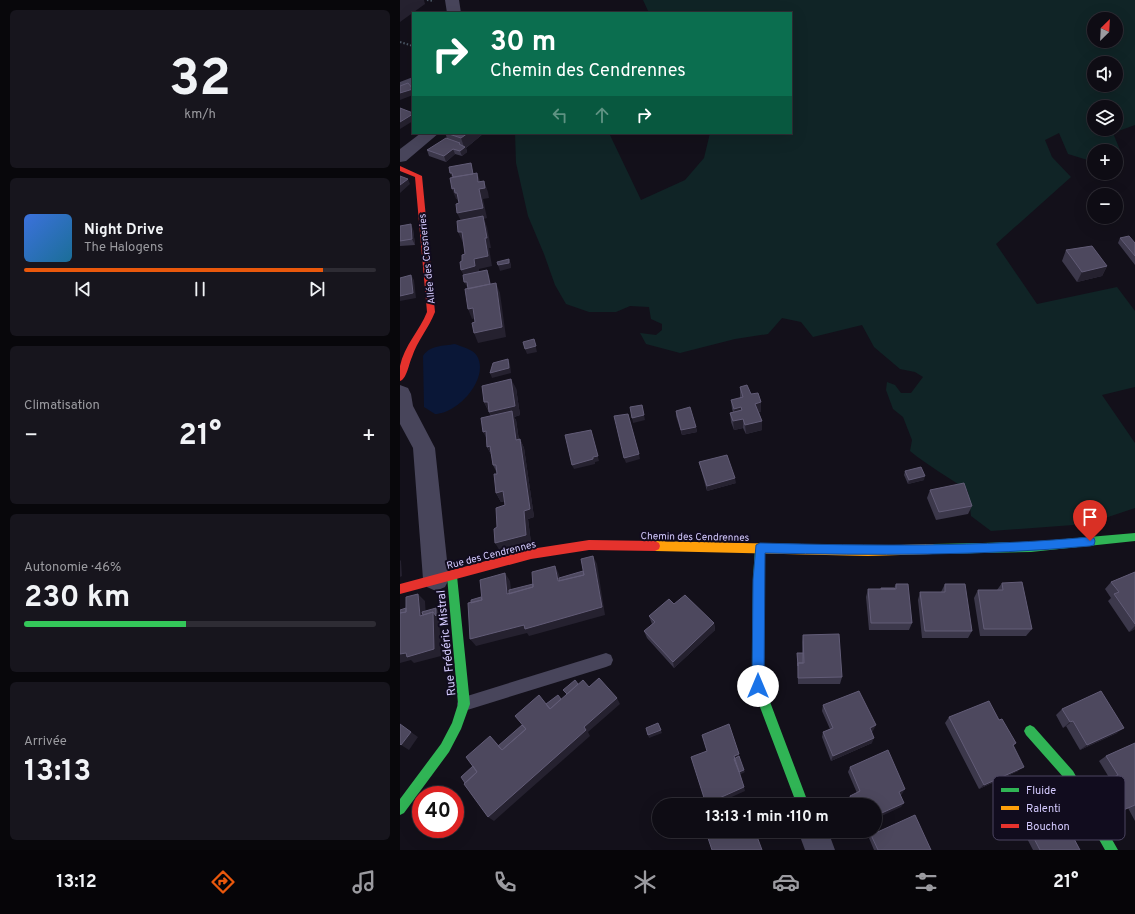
<!DOCTYPE html>
<html lang="fr">
<head>
<meta charset="utf-8">
<style>
  body { margin:0; font-family:Overpass,sans-serif; background:#17151d; color:#f1f3f6; height:100vh; display:flex; flex-direction:column; font-size:15px; white-space:nowrap }
  * { box-sizing:border-box; margin:0 }
  p { font-size:13px; color:#9b9ba0 }
  .icon { flex:none; width:22px; height:22px; fill:none; stroke:currentColor; stroke-width:2; stroke-linecap:round; stroke-linejoin:round }
  .map { position:relative; flex:1; overflow:hidden }
  .drawer { display:flex; flex-direction:column; gap:10px; padding:10px; background:#08070b; width:400px }
  .drawer>* { flex:none }
  .top-card { position:absolute; left:12px; top:12px; width:380px; height:122px; border-radius:0px; box-shadow:0 4px 16px #0002,0 0 0 1px #2e2c34; background:#0b6e4f; color:#fff; overflow:hidden }
  .needle { width:26px; rotate:24deg }
  .controls { position:absolute; left:687px; top:12px; display:grid; gap:8px }
  .controls a { display:grid; place-items:center; width:36px; height:36px; border-radius:50%; background:#0e0c14; box-shadow:0 4px 16px #0002,0 0 0 1px #2e2c34; font-size:20px }
  .speed { position:absolute; left:12px; top:786px; display:flex; gap:8px; font-size:20px; font-weight:700; text-align:center }
  .speed>* { display:grid; place-content:center; width:52px; height:52px; border-radius:50%; background:#0e0c14; box-shadow:0 4px 16px #0002,0 0 0 1px #2e2c34; line-height:1 }
  .speed .limit { border:6px solid #d22; background:#fff; color:#111 }
  .pin { position:absolute; display:grid; place-items:center; width:34px; height:34px; color:#fff; margin:-41px -17px; border-radius:50% 50% 50% 0; rotate:-45deg; box-shadow:0 0 4px #0007 }
  .pin .icon { rotate:45deg }
  .me { position:absolute; width:44px; margin:-22px; rotate:0deg; stroke-linejoin:round; filter:drop-shadow(0 0 3px #0008) }
  .turn { display:flex; align-items:center; gap:14px; height:84px; padding:0 12px; font-size:18px }
  .turn .icon { width:52px; height:52px; stroke-width:2.5 }
  .turn b { display:block; font-size:28px; line-height:34px }
  .lanes { display:flex; align-items:center; height:38px; padding:0 12px; background:#0003; justify-content:center; gap:20px; direction:ltr }
  .lanes .off { opacity:.35 }
  .big { font-size:30px; font-weight:700; line-height:1.1 }
  .drawer .tile { flex:1; display:flex; flex-direction:column; justify-content:center; gap:6px; min-width:0; padding:0 14px; border-radius:6px; background:#17151d }
  .drawer .dial { align-items:center; gap:0 }
  .dial b { font-size:52px; line-height:1 }
  .song { display:flex; align-items:center; gap:12px }
  .cover { width:48px; height:48px; border-radius:6px; background:linear-gradient(135deg,hsl(220 70% 55%),hsl(200 70% 35%)) }
  .played { height:4px; border-radius:2px; background:linear-gradient(90deg,#ea580c 85%,#2e2c34 85%) }
  .keys { display:flex; justify-content:space-around; direction:ltr }
  .heat { display:flex; justify-content:space-between; align-items:center; font-size:22px; direction:ltr }
  .charge { height:6px; border-radius:3px; background:linear-gradient(90deg,#34c759 46%,#2e2c34 0) }
  .trip { position:absolute; left:252px; top:798px; width:230px; height:40px; border-radius:20px; background:#0e0c14; box-shadow:0 4px 16px #0002,0 0 0 1px #2e2c34; font-weight:700; line-height:40px; text-align:center }
  .tab-bar { display:flex; height:64px; justify-content:space-around; align-items:center; background:#060508; color:#9b9ba0 }
  .tab-bar .icon { width:28px; height:28px }
  .tab-bar .current { color:#ea580c }
  .tab-bar b { font-size:18px; color:#f1f3f6 }
  main { display:flex; flex:1; min-height:0 }
  .map>svg:first-child { display:block }
  .green { fill:#102426; fill-rule:evenodd }
  .water { fill:#0a1737 }
  .lines { fill:none; stroke-linecap:round; stroke-linejoin:round }
  .path { stroke:#4c5866; stroke-width:2; stroke-dasharray:1.5 2; stroke-linecap:butt }
  .lane { fill:#48455b; fill-rule:evenodd }
  .street { fill:#48455b; fill-rule:evenodd }
  .fast { fill:#30b455; fill-rule:evenodd }
  .slow { fill:#ff9f0a; fill-rule:evenodd }
  .jam { fill:#e5322d; fill-rule:evenodd }
  .wall { fill:#3c384b }
  .shaded-wall { fill:#25212f }
  .building { fill:#4d485e; stroke:#625c77 }
  .route { fill:#1a73e8; stroke:#114b97 }
  .labels { text-anchor:middle; stroke-width:4; stroke-linejoin:round; paint-order:stroke }
  .street-label { font-size:10px; fill:#d4cafe; stroke:#110c1e }
  .near-street-label { font-size:12px; fill:#d4cafe; stroke:#110c1e }
  .key { fill:#110c1e; stroke:#4c4561; stroke-width:1 }
  .key-label { font-size:11px; fill:#d4cafe }
</style>
</head>
<body>
<main>
<section class="drawer">
<div class="tile dial"><b>32</b><p>km/h</p></div>
<div class="tile">
<div class="song"><i class="cover"></i><div><b>Night Drive</b><p>The Halogens</p></div></div>
<div class="played"></div>
<div class="keys"><svg class="icon" aria-label="previous" viewBox="0 0 24 24"><path d="M18 5L8 12l10 7zM5 5v14"/></svg><svg class="icon" aria-label="pause" viewBox="0 0 24 24"><path d="M8 5v14M16 5v14"/></svg><svg class="icon" aria-label="next" viewBox="0 0 24 24"><path d="M6 5l10 7-10 7zM19 5v14"/></svg></div>
</div>
<div class="tile"><p>Climatisation</p>
<div class="heat"><a>−</a><b class="big">21°</b><a>+</a></div>
</div>
<div class="tile"><p>Autonomie · 46%</p><b class="big">230 km</b><div class="charge"></div></div>
<div class="tile"><p>Arrivée</p><b class="big">13:13</b></div>
</section>
<div class="map">
<svg width="735" height="850" viewBox="0 0 735 850">
  <rect width="100%" height="100%" fill="#13101a"/>
  <path class="green" d="M243 0H735V125L713 133 722 155 716 157V151H694V162L668 154 659 133 645 140 652 157 671 177 596 244 637 304 717 287 735 311V387L702 395 735 443V508L687 524 591 531 571 516 568 491C549 477 528 466 510 451L512 440 503 417 493 409 486 390 487 382 495 385 501 393H511L523 377 515 372 500 369 474 347 462 325 413 337 401 322 382 318 368 334 335 339 280 353 246 344 240 333 256 335 262 330V324L251 319 249 307 230 306 216 312H189L166 304 155 285 144 254 128 216 116 163 115 133H209L241 200 285 180 304 158 310 133H391V13H249ZM694 19H716V41H694ZM694 63H716V85H694ZM694 107H716V129H694Z"/>
  <path class="water" d="M55 344C62 347 73 349 77 356 90 378 58 414 35 414L24 407 23 356C30 345 43 346 55 344Z"/>
  <g class="lines">
    <path class="path" d="M27 0 34 1
      M0 42 13 46"/>
    <path class="lane" d="M206 653 211 655 213 660 211 665 206 667 64 711 59 709 57 704 59 699 64 697Z"/>
    <path class="street" d="M45 0H59L61 13H47Z
      M13 77V87L0 92V82Z
      M21 133H39L6 161 0 162V149Z
      M0 385 8 388 11 394 13 406 35 448 49 579 45 587 36 591 27 587 23 579 13 448 0 424Z
      M398 831H428L435 850H405Z"/>
    <path class="fast" d="M735 533V541L631 552 533 554 529 552 528 549 529 546 533 544 631 542Z
      M360 543 364 545 365 548 363 580 364 686 409 805H397L352 686 353 580 355 548 356 545Z
      M52 571 56 573 57 576 70 704 61 729 49 752 4 813 0 815V799L41 744 52 723 58 704 47 576 48 573Z
      M630 725 634 727 673 771 718 850H705L665 779 626 735 624 731 626 727Z"/>
    <path class="slow" d="M255 541 468 546 533 544 537 546 538 549 537 552 533 554 468 556 255 551 251 549 250 546 251 543Z"/>
    <path class="jam" d="M0 166 22 176 35 312C29 328 17 341 12 357 9 363 7 379 0 381 0 376 0 370 0 366 4 346 20 330 27 312L15 177 0 171Z
      M189 540 255 541 259 543 260 546 259 549 255 551 189 550 131 559 0 594V584L131 549Z"/>
  </g>
  <path class="wall" d="M45 133H84L66 148 67 152 62 156 55 154 46 162 29 156 27 150 47 138Z
    M0 226 13 229 15 245 0 246Z
    M720 238 735 243V265L718 243Z
    M666 250 707 266 702 276 677 282 662 261Z
    M340 387 351 394 361 412H359L362 421V430L346 434 343 428 334 430 331 422 330 413 333 412 332 409 331 400 340 398Z
    M116 388 120 415 114 417 116 420 119 440 120 439 124 448 134 517 128 519 131 543 100 551 97 527 105 505V501L101 502 96 493 97 473 93 465 92 456 87 447 86 439 91 416 84 402Z
    M276 411 296 427 297 432 282 435 276 416Z
    M299 462 336 483 307 491 300 466Z
    M505 471 524 480 508 484 504 475Z
    M530 490 572 506 568 514 536 520 527 498Z
    M735 572V629L729 632 708 601 711 598 705 589 711 582Z
    M602 583 632 629 626 636H580L574 598 578 590H597Z
    M496 584 512 623 509 630H469L466 597 468 589H481L494 588Z
    M545 584 572 631 568 638H522L518 600 520 592H541Z
    M274 604 314 623 315 630 274 668 247 638 244 631 252 624 249 616Z
    M403 635 442 677 440 684H398L397 653H402V642Z
    M423 705 473 731 471 732 472 743 431 761 422 737 423 732 430 729 422 711Z
    M662 709 717 733 680 750 666 726 663 728 656 715Z
    M549 717 599 720 616 743 613 746 618 771 579 789 545 723Z
    M735 743V821L728 808 713 815 697 787 710 779 699 761 706 756Z
    M450 767 502 794 500 795 501 807 475 805H450L448 800 450 796 457 793 448 772Z
    M614 800 672 835 680 850H633L609 804Z
    M471 835 531 850H474L469 838Z"/>
  <path class="shaded-wall" d="M0 0H24L25 4 0 22Z
    M13 89V95L0 100V93Z
    M13 114V121L0 129V122Z
    M68 133H84L66 148 67 152 62 156 60 151 64 147 61 138Z
    M53 149 55 154 46 162 44 156Z
    M50 173H52L54 178H52Z
    M77 173 81 183 84 181 88 192 89 198 83 199 87 218 84 219 87 227 91 248H89L92 266 79 269V277L66 280 61 270 75 266 62 223 57 213 78 182Z
    M8 179 10 184 0 193V185Z
    M54 188 57 193 59 204 57 199H56L52 189Z
    M11 224 13 229 15 245 12 239Z
    M58 232H62L66 242 63 243Z
    M109 259 111 264V268L100 271 98 265Z
    M707 266 702 276 677 282 682 272Z
    M87 270 89 275 93 295 71 299Z
    M11 275 14 280 16 298 0 301V296Z
    M64 282H67L70 287H67Z
    M96 283 100 293 106 337 78 343 74 333Z
    M73 308 78 318 72 319 68 309Z
    M134 339 137 352 127 354 125 349Z
    M108 359 110 364 111 373 92 378 90 373Z
    M111 379 116 388 120 415 114 417 116 420 120 449 94 422 89 412Z
    M84 402H88L93 411 89 412Z
    M361 402V412L356 413 355 404Z
    M242 405 245 420 233 423 232 418Z
    M341 407V416L335 418 334 409Z
    M343 419V428L334 430 333 421Z
    M362 421V430L346 434 345 425Z
    M296 427 297 432 282 435 281 430Z
    M191 430 199 461 195 462V464L174 469 172 465Z
    M86 431 88 441 83 432Z
    M120 439 124 448 134 517 128 519 131 543 100 551 95 543 124 511Z
    M90 446 92 456 87 447Z
    M239 454 240 459 226 463 224 458Z
    M525 476 524 480 508 484 509 480Z
    M335 478 336 483 307 491V486Z
    M103 491 108 500 101 502 96 493Z
    M193 556 197 564 205 615 129 636 127 633 76 646 70 639 124 625 202 607Z
    M0 560 1 561 2 576 0 577Z
    M155 566 159 574 161 584 158 581Z
    M105 573 110 581 112 597 107 594Z
    M18 594 25 601 26 618 33 612 36 608 39 612 41 656 14 663 11 660 0 663V654L20 616Z
    M314 623 315 630 274 668 273 662Z
    M735 626V629L729 632Z
    M217 698 220 704 188 732 190 736 94 821 88 817 184 727Z
    M673 721 666 726 663 728 670 722Z
    M258 723 262 733 249 738 248 735Z
    M476 725 473 731 467 733 470 728Z
    M724 728 717 733 680 750 687 745Z
    M11 732 18 737 9 750 1 745Z
    M90 736 96 742 105 752 102 750Z
    M474 738 472 743 431 761 433 756Z
    M339 754 340 759 335 761 334 756Z
    M624 767 618 771 579 789 584 785Z
    M344 770 345 772 339 775V772Z
    M344 787 345 791 314 805H306V804Z
    M505 789 502 794 496 796 499 792Z
    M504 803 501 807 475 819V816Z
    M355 831H363L355 834Z"/>
  <path class="building" d="M8 83 13 89 0 93V86Z
    M0 108 13 113V114L0 122Z
    M46 133H68L61 138Z
    M46 138 60 143 59 144 65 147 60 151 53 149 44 156 27 150Z
    M71 163 73 174 53 177 52 173H50L49 167Z
    M77 173 78 182 84 181 85 188 79 189 83 208 57 213 56 204 59 203 57 193H55L54 188 52 189 50 178Z
    M0 176 8 179 0 185Z
    M83 216 87 238H85L88 256 74 259 75 266 61 270 60 262 62 261V255L65 254 62 232H58L57 221Z
    M11 224 12 239 0 241V226Z
    M729 236 735 243V256L720 238Z
    M692 246 707 266 682 272 666 250Z
    M109 259V263L98 265 97 262Z
    M87 270 90 284 68 289 67 282H64L63 275Z
    M11 275 13 293 0 296V278Z
    M96 283 102 327 74 333 72 323 75 322 73 308 68 309 65 289Z
    M134 339 136 346 125 349 123 342Z
    M108 359 109 368 90 373 93 363Z
    M111 379 115 406 89 412 88 402H84L82 386Z
    M347 385 351 394 358 393 361 402 355 404 362 421 345 425 343 419 333 421 330 413 342 410 341 407 334 409 331 400 343 397 340 387Z
    M242 405 244 415 232 418 230 407Z
    M290 407 296 427 281 430 276 411Z
    M112 411 116 440 120 439 130 509 124 511 126 535 95 543 94 529 97 527 96 508 105 505 103 491 96 493 94 474H97L96 465H93L90 446 87 447 86 431 83 432 81 418Z
    M228 414 239 454 224 458 214 416Z
    M191 430 198 456 193 457V459L172 465 165 435Z
    M327 455 335 478 307 486 299 462Z
    M521 467 525 476 509 480 505 471Z
    M564 483 572 506 539 512 530 490Z
    M193 556 202 607 125 629 124 625 70 639 68 603 82 600 80 580 105 573 107 594 133 587 132 572 155 566 158 581 184 575 181 559Z
    M183 571 184 575 159 581V578Z
    M735 572V624L714 594 719 592 711 582Z
    M622 582 632 629H584L578 590H603L602 583Z
    M133 584V587L109 594V590Z
    M496 584H508L512 623H471L468 589H496Z
    M545 584H565L572 631H525L520 592H545Z
    M481 588H494L495 589H481Z
    M18 594 20 616 33 612 34 649 7 657 6 653 0 654V613L6 612V597Z
    M285 595 314 623 273 662 244 631 255 622 249 616 269 599 274 604Z
    M81 597 82 600 71 603V600Z
    M6 608V612L0 613V610Z
    M36 608V616L33 612 23 615 22 612Z
    M439 634 442 677 398 678V663H404L403 635Z
    M397 653H403V663H398V666Z
    M199 678 217 698 184 727 186 730 88 817 64 784 77 772 66 757 90 736 102 750 126 729 115 716 139 695 150 709 183 680 189 687Z
    M175 680 178 684 167 694 163 690Z
    M459 691 476 725 470 728 474 738 433 756 423 732 433 728 423 705Z
    M701 691 724 728 687 745 673 721 670 722 662 709Z
    M158 695 161 699 150 709 146 704Z
    M589 701 599 720 602 719 616 743 613 745 624 767 584 785 549 717Z
    M258 723 261 730 248 735 246 728Z
    M0 724 11 732 1 745 0 744Z
    M329 724 339 754 334 756 344 787 306 804 291 757 307 751 302 735Z
    M122 725 126 729 102 750 98 746Z
    M735 743V805L721 811 704 782 718 775 706 756Z
    M488 750 505 789 499 792 504 803 475 816V805H454L450 796 460 791 450 767Z
    M339 756 344 770 339 772 334 759Z
    M73 766 77 772 65 783 61 777Z
    M645 787 655 804 670 798 687 828 672 835 680 850H640L614 800Z
    M355 802 356 805H348Z
    M515 815 531 850H478L471 835Z
    M315 831H355L362 850H312L307 835Z"/>
  <path class="route" d="M690 537 694 538 695 541 694 545 690 546C582 556 473 555 365 553L364 686 362 690 358 692 354 690 352 686 353 580 356 545 360 543C470 546 581 547 690 537Z"/>
  <g class="labels">
    <g class="street-label">
      <text transform="translate(26 259) rotate(-96)" y="4">Allée des Crosneries</text>
      <text transform="translate(295 536) rotate(1)" y="4">Chemin des Cendrennes</text>
      <text transform="translate(91 554) rotate(-14)" y="4">Rue des Cendrennes</text>
    </g>
    <g class="near-street-label">
      <text transform="translate(46 643) rotate(-96)" y="4">Rue Frédéric Mistral</text>
    </g>
  </g>
  <rect x="593" y="776" width="132" height="64" rx="6" class="key"/>
  <rect x="601" y="788" width="18" height="4" fill="#30b455"/>
  <rect x="601" y="806" width="18" height="4" fill="#ff9f0a"/>
  <rect x="601" y="824" width="18" height="4" fill="#e5322d"/>
  <g class="key-label">
    <text x="626" y="794">Fluide</text>
    <text x="626" y="812">Ralenti</text>
    <text x="626" y="830">Bouchon</text>
  </g>
</svg>
<div class="controls">
<a><svg class="needle" viewBox="-14 -14 28 28"><path d="M0-13l5 13h-10z" fill="#e53935"/><path d="M0 13l5-13h-10z" fill="#9b9ba0"/></svg></a>
<a><svg class="icon" aria-label="sound" viewBox="0 0 24 24"><path d="M4 9h4l5-4v14l-5-4H4zM17 9q2 3 0 6"/></svg></a>
<a><svg class="icon" aria-label="layers" viewBox="0 0 24 24"><path d="M12 4l9 5-9 5-9-5zM3 14l9 5 9-5"/></svg></a>
<a>+</a>
<a>−</a>
</div>
<div class="speed"><div class="limit">40</div></div>
<div class="pin" style="left:690px;top:541px;background:#d93025"><svg class="icon" aria-label="arrive" viewBox="0 0 24 24"><path d="M6 21V4h12l-3 4 3 4H6"/></svg></div>
<svg class="me" style="left:358px;top:686px" viewBox="-20 -20 40 40"><circle r="19" fill="#fff"/><path d="M0-13L10 11 0 6-10 11z" fill="#1a73e8"/></svg>
<div class="trip">13:13 · 1 min · 110 m</div>
<div class="top-card">
<div class="turn"><svg class="icon" aria-label="right" viewBox="0 0 24 24"><path d="M7 20v-9h11M14 6l5 5-5 5"/></svg><div><b>30 m</b>Chemin des Cendrennes</div></div>
<div class="lanes"><svg class="icon off" aria-label="left" viewBox="0 0 24 24"><path d="M17 20v-9H6M10 6l-5 5 5 5"/></svg><svg class="icon off" aria-label="ahead" viewBox="0 0 24 24"><path d="M12 20V5M6 11l6-6 6 6"/></svg><svg class="icon" aria-label="right" viewBox="0 0 24 24"><path d="M7 20v-9h11M14 6l5 5-5 5"/></svg></div>
</div>
</div>
</main>
<nav class="tab-bar">
<b>13:12</b>
<svg class="icon current" aria-label="directions" viewBox="0 0 24 24"><path d="M12 3l9 9-9 9-9-9zM9 14v-3h6M13 9l2 2-2 2"/></svg>
<svg class="icon" aria-label="music" viewBox="0 0 24 24"><path d="M9 18V5l10-2v13"/><circle cx="6" cy="18" r="3"/><circle cx="16" cy="16" r="3"/></svg>
<svg class="icon" aria-label="phone" viewBox="0 0 24 24"><path d="M5 4h4l2 5-3 2q2 4 5 5l2-3 5 2v4C11 20 4 13 5 4z"/></svg>
<svg class="icon" aria-label="climate" viewBox="0 0 24 24"><path d="M12 3v18M4 7l16 10M4 17L20 7"/></svg>
<svg class="icon" aria-label="car" viewBox="0 0 24 24"><path d="M5 17H2v-5l4-1 3-4h7l3 4 3 1v5h-3M9 17h6M6 11h13"/><circle cx="7" cy="17" r="2"/><circle cx="17" cy="17" r="2"/></svg>
<svg class="icon" aria-label="filters" viewBox="0 0 24 24"><path d="M4 7h16M4 17h16"/><circle cx="9" cy="7" r="2"/><circle cx="15" cy="17" r="2"/></svg>
<b>21°</b>
</nav>
</body>
</html>
